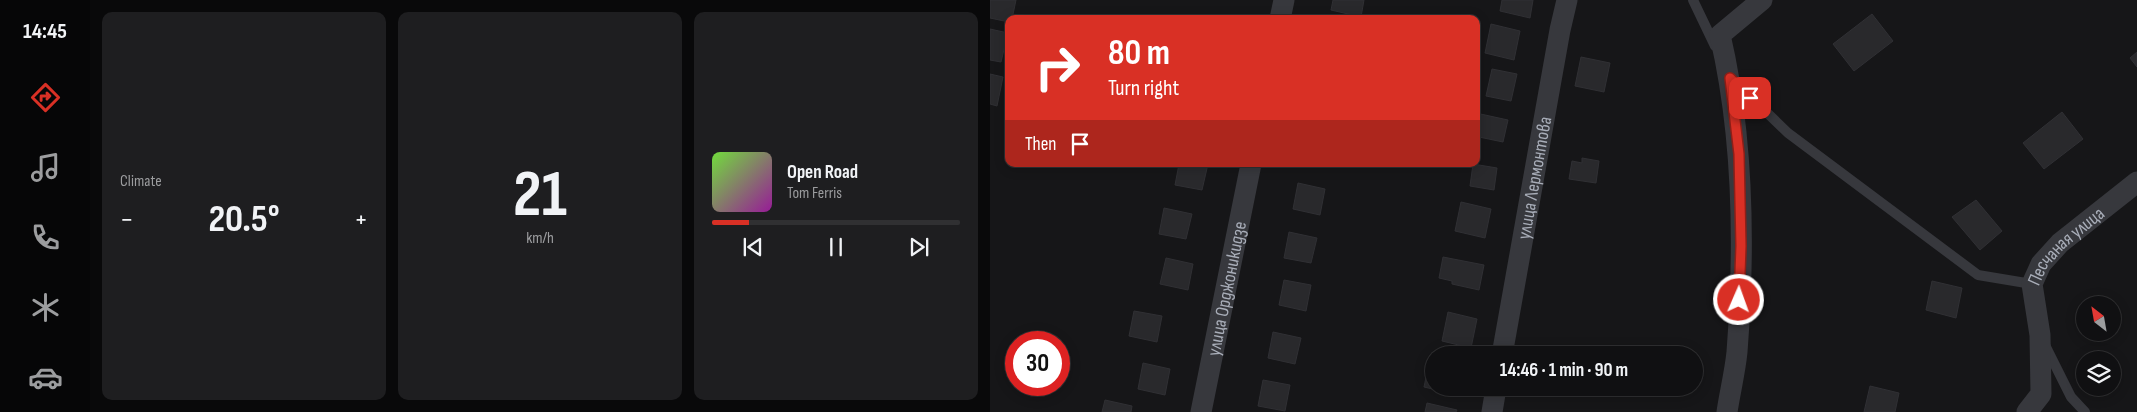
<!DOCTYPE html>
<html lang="en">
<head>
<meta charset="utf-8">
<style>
  body { margin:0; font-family:"Sofia Sans Condensed",sans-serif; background:#1e1e20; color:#f1f3f6; height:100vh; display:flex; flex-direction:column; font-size:19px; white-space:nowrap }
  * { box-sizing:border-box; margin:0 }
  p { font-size:16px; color:#9c9d9f }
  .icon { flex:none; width:28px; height:28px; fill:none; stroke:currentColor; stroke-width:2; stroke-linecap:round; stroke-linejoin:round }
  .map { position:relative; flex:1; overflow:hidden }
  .side { display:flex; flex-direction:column; gap:12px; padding:12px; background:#09090a; width:900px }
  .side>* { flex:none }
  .banner { position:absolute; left:15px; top:15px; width:475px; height:152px; border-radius:10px; box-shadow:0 2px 12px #0003,0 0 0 1px #303032; background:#d93025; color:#fff; overflow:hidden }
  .needle { width:32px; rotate:329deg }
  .buttons { position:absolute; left:1086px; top:296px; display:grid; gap:10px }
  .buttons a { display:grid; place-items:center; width:45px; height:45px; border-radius:50%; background:#101012; box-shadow:0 2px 12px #0003,0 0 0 1px #303032; font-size:25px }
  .speed { position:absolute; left:15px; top:331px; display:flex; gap:10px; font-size:25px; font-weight:700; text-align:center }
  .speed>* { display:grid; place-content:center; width:65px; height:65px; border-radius:50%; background:#101012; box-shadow:0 2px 12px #0003,0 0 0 1px #303032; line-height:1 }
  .speed .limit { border:8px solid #d22; background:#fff; color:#111 }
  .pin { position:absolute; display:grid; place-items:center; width:42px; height:42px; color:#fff; margin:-21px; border-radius:10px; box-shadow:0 2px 8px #0006 }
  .me { position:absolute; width:55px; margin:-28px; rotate:2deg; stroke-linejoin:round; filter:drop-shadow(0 0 4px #0008) }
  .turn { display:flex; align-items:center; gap:18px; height:105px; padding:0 20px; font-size:22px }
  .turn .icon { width:65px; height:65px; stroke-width:2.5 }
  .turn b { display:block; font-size:35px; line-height:42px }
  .then { display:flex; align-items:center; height:48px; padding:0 20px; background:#0003; gap:10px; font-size:19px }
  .big { font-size:38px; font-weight:700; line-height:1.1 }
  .side .tile { flex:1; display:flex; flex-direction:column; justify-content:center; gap:8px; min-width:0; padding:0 18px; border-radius:10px; background:#1e1e20 }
  .side .dial { align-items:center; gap:0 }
  .dial b { font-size:65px; line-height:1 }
  .song { display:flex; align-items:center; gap:15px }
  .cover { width:60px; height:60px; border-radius:8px; background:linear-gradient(135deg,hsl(100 70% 55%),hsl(300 70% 35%)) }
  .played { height:5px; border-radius:2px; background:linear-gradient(90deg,#d93025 15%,#303032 15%) }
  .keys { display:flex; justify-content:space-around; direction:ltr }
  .heat { display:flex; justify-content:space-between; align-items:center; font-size:28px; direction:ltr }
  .side .tiles { flex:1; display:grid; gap:12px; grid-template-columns:repeat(3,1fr) }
  .trip { position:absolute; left:435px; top:346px; width:278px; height:50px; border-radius:25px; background:#101012; box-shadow:0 2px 12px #0003,0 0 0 1px #303032; font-weight:700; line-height:50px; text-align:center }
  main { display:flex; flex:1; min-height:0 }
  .dock { display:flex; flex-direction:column; width:90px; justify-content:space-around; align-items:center; background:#060607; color:#9c9d9f }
  .dock .icon { width:35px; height:35px }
  .dock .selected { color:#d93025 }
  .dock b { font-size:22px; color:#f1f3f6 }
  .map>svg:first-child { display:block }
  .building { fill:#29292c; stroke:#303034 }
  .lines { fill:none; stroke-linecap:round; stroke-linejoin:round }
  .lane { stroke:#37383d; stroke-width:10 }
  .street { stroke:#37383d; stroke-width:21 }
  .route-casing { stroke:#8d1f18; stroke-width:12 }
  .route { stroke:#d93025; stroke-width:9 }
  .labels { text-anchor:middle; stroke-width:5; stroke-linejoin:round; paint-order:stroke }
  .street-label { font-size:19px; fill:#a8adb8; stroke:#111113 }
</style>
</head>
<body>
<main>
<nav class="dock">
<b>14:45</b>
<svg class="icon selected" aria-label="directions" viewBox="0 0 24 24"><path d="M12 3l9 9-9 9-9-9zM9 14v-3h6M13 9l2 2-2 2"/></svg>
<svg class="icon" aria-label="music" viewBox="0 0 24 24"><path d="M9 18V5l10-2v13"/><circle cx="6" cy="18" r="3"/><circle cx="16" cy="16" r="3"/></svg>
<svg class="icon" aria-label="phone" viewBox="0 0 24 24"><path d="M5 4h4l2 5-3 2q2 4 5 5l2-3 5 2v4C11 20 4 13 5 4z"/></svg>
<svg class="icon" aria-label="climate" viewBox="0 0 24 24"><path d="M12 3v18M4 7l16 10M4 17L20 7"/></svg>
<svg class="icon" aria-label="car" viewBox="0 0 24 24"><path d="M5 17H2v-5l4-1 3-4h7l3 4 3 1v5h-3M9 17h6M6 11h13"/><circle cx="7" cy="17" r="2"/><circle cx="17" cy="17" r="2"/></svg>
</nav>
<section class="side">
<div class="tiles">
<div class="tile"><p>Climate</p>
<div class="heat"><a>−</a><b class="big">20.5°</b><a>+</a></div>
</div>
<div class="tile dial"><b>21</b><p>km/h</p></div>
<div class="tile">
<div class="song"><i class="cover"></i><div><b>Open Road</b><p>Tom Ferris</p></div></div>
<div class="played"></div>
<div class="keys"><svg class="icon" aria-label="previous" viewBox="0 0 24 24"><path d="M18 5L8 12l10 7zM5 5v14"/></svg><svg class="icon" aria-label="pause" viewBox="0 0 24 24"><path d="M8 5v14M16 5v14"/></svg><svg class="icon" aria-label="next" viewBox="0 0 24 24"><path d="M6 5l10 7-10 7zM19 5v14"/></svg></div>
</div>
</div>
</section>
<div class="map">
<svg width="1147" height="412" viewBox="0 0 1147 412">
  <rect width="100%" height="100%" fill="#161618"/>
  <path class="building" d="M0 0H26L22 19H19V22L0 18Z
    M343 0H374L371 17 341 10Z
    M512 0H543L540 18 510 11Z
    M882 14 903 41 864 71 843 44Z
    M501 24 530 31 524 60 495 53Z
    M0 29 18 33 11 62 0 60Z
    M1147 52V67L1140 58Z
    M591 57 620 63 614 92 585 86Z
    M502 69 527 74 521 101 496 96Z
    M0 74 13 77 7 106 0 104Z
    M1072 112 1093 139 1054 169 1033 143Z
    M486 113 518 120 513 142 489 137V133H486Z
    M592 158 609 161 606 183 579 179 582 161 592 163Z
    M189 164H218L212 190 185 185Z
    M483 164 507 168 504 190 480 186Z
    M308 183 335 189 330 215 303 209Z
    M986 200 1012 231 990 250 962 217Z
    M471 202 501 209 495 238 465 231Z
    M174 208 202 214 196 239 169 234Z
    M299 232 327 238 321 263 294 258Z
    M453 257 494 265 489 290 462 284V281L449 278Z
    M176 258 203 264 198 290 170 284Z
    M294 280 321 285 316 311 289 305Z
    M942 281 972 288 966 318 936 310Z
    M144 311 172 316 167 342 139 336Z
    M458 312 487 319 481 348 452 341Z
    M283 332 311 338 305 364 278 358Z
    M440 358 444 359V388H465L464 394 434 387Z
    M153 363 180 369 175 395 148 389Z
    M273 380 300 385 295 411 268 406Z
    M880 386 909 393 905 412H874Z
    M115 400 142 406 141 412H112Z
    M437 403 467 410 466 412H435Z"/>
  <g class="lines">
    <path class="lane" d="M703 0 725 46
      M742 79 798 133 988 275 1042 284V287
      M1055 345 1081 397 1095 412"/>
    <g class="street">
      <path d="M290 19 294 0"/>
      <path id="s1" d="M512 355 570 30 577 0"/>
      <path id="s2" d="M211 412 261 164"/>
      <path d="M502 412 506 388"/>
      <path d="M737 412C740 392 745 372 747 352 755 247 754 138 730 35L772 0"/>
      <path id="s3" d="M1037 412 1051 394 1050 335 1042 284 1051 264 1070 243 1147 182"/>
    </g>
  </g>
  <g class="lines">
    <defs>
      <path id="route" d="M749 300 751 246 749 154 740 78 760 98"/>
    </defs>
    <use href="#route" class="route-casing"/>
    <use href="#route" class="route"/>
  </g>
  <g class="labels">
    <g class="street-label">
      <text dy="7" stroke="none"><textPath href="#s1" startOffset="180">улица Лермонтова</textPath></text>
      <text dy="7" stroke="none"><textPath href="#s3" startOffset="185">Песчаная улица</textPath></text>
      <text dy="7" stroke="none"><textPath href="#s2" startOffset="126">улица Орджоникидзе</textPath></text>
    </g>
  </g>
</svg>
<div class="buttons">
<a><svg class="needle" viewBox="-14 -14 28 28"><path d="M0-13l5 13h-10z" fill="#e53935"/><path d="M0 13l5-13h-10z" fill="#9c9d9f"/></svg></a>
<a><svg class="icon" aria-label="layers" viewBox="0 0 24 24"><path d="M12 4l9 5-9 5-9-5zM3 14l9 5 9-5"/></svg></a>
</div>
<div class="speed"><div class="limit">30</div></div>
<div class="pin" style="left:760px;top:98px;background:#d93025"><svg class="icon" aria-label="arrive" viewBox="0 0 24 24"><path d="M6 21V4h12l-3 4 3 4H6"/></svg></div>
<svg class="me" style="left:749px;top:300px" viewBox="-20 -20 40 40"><circle r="17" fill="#d93025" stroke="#fff" stroke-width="3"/><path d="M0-11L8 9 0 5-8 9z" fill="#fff"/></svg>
<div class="trip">14:46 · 1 min · 90 m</div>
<div class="banner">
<div class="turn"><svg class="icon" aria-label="right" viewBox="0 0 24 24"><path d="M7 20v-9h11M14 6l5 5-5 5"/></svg><div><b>80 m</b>Turn right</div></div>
<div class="then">Then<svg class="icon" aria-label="arrive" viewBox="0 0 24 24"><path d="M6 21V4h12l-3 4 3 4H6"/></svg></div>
</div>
</div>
</main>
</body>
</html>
